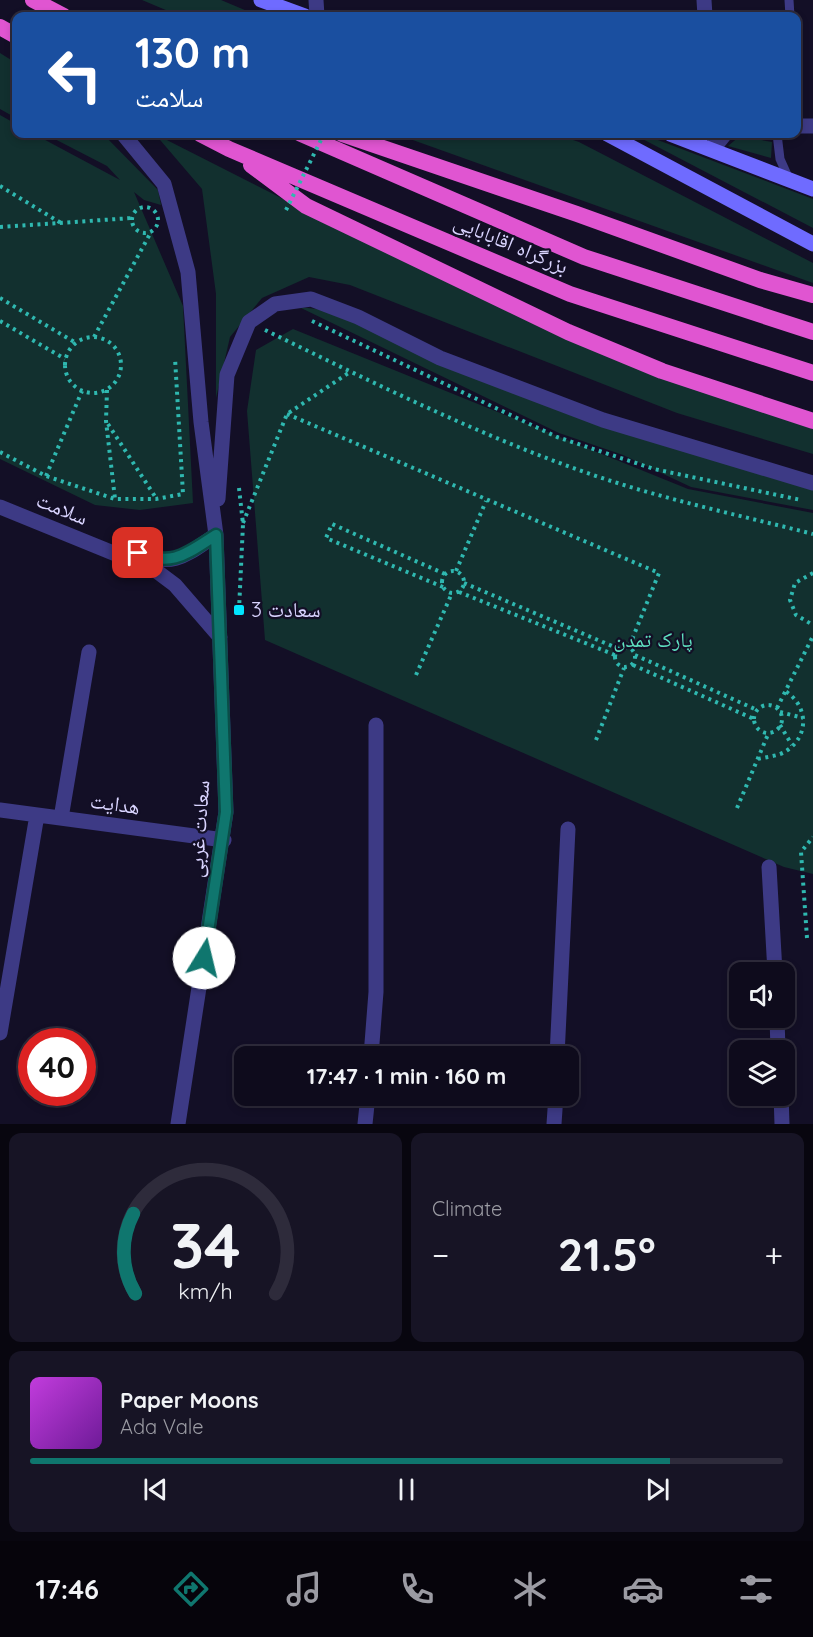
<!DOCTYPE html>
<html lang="en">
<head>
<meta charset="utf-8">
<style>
  body { margin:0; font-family:Quicksand,"Noto Naskh Arabic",sans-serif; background:#171425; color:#f1f3f6; height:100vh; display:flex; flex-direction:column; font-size:22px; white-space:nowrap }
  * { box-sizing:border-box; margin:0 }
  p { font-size:20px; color:#9b9ba3 }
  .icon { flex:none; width:33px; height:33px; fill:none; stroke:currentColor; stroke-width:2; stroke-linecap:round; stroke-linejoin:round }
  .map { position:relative; height:1124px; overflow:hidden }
  .panel { display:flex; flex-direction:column; gap:9px; padding:9px; background:#08060f; flex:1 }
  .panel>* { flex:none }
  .guide { position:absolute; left:12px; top:12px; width:789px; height:126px; border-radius:12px; box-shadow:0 3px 9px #0003,0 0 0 2px #2e2b3b; background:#1a4fa0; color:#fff; overflow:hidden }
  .tools { position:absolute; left:729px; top:962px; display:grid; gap:12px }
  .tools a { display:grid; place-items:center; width:66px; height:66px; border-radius:12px; background:#0e0b1c; box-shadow:0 3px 9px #0003,0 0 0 2px #2e2b3b; font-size:30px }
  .speed { position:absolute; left:18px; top:1028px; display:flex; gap:12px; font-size:30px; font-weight:700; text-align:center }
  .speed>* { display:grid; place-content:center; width:78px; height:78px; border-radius:50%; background:#0e0b1c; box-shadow:0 3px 9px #0003,0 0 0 2px #2e2b3b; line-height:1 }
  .speed .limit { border:9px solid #d22; background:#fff; color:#111 }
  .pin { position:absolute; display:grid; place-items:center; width:51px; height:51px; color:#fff; margin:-26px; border-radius:12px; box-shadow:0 3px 9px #0006 }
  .me { position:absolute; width:66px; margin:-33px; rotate:9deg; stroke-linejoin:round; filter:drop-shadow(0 0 4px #0008) }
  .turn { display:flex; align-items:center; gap:21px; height:126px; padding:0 24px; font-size:27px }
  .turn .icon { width:78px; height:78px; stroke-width:2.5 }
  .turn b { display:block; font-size:42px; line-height:51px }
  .big { font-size:45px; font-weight:700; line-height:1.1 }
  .panel .card { flex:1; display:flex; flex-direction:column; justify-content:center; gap:9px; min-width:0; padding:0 21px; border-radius:12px; background:#171425 }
  .panel .dial { align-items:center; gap:0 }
  .dial svg { height:156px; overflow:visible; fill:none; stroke:#2e2b3b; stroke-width:7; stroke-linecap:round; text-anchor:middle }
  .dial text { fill:#f1f3f6; stroke:none }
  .song { display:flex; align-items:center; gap:18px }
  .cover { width:72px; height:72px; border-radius:9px; background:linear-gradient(135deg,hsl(290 70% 55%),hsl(280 70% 35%)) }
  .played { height:6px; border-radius:3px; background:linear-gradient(90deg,#0f766e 85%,#2e2b3b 85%) }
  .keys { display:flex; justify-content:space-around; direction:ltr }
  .heat { display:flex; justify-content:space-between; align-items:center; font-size:33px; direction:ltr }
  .panel .tiles { flex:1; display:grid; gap:9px; grid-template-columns:1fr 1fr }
  .card:last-child { grid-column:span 2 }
  .trip { position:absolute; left:234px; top:1046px; width:345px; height:60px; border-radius:12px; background:#0e0b1c; box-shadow:0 3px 9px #0003,0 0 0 2px #2e2b3b; font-weight:700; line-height:60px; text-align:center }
  .dock { display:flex; height:96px; justify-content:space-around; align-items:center; background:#06040b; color:#9b9ba3 }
  .dock .icon { width:42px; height:42px }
  .dock .selected { color:#0f766e }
  .dock b { font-size:27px; color:#f1f3f6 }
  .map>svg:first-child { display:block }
  .green { fill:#12302f }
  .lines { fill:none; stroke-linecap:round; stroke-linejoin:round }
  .path { stroke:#2fb8b0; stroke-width:4; stroke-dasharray:3 4.5; stroke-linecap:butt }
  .service { stroke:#3d3a85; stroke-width:9 }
  .minor { stroke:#3d3a85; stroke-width:15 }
  .tertiary { stroke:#3d3a85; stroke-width:15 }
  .secondary { stroke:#6f6bff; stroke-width:15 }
  .trunk { stroke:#e055d1; stroke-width:16 }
  .path-bridge { stroke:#2fb8b0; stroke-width:4; stroke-dasharray:3 4.5; stroke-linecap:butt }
  .route-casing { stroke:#0a4d48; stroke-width:15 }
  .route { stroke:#0f766e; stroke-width:10 }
  .poi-dot { fill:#00e5ff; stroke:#130f26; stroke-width:2 }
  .labels { text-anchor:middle; stroke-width:4.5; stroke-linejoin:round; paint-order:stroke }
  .street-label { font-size:21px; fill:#d9d4ff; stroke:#130f26 }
  .poi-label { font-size:21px; fill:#d9d4ff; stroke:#130f26; text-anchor:start }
  .park-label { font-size:21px; fill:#5fe0c0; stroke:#130f26 }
</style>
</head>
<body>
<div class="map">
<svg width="813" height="1124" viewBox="0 0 813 1124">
  <rect width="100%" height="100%" fill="#130f26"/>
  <path class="green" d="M142 0H221L259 16H180Z
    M0 53 16 63V118L0 109Z
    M0 115 16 124V134H34L120 180 107 166 45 134H103L158 190 161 205 144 200 134 192 183 306 193 503 140 510 95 505 0 459Z
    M155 134 455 286 813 429V454L677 413 350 285 309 277 262 298 230 337 216 398V294L202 189Z
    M396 134H555L579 142 813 263V283Z
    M633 134H642L813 199V228Z
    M740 136 772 142 771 158 728 146Z
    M299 307 334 311 499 386 813 485V510L691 487 623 455 559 433Z
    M293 329 688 489 813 513V874L784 867 265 640 247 411 256 350Z"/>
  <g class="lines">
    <path class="path" d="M0 186 61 223
      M132 220a13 13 0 1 1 26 0a13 13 0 1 1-26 0Z
      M0 227 132 218
      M0 298 76 343
      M0 321 65 359
      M312 321 557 437 654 469 801 500
      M265 330C376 384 486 439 602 478 671 501 743 516 813 534
      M65 365a28 28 0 1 1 56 0a28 28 0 1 1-56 0Z
      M94 337 151 232
      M107 390 106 421 115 499
      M287 414 659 573 629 647
      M108 424 156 498
      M0 452 46 476 115 499H156L183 494 175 358
      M46 476 82 391
      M239 488 243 524 239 610
      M243 523 287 414 350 372
      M442 582a11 11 0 1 1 22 0a11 11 0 1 1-22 0Z
      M456 571 486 501
      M813 573 795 583 790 600 796 615 813 625
      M464 583 619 649
      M443 587 326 538 332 524 445 574
      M459 592 615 655
      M615 657a10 10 0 1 1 20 0a10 10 0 1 1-20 0Z
      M635 655 757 710
      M633 665 754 719
      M416 675 452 593
      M754 719a14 14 0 1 1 28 0a14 14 0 1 1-28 0Z
      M777 708 813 636
      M780 712 803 718
      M780 725 792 745
      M596 740 624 668
      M758 759C766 757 779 756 786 751 810 736 808 705 785 691
      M737 808 769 732
      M807 938 801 852 813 837"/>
    <path class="service" d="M789 0 790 16
      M777 134 780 159 789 179
      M716 150 729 134"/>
    <path class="minor" d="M316 0 317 16
      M704 0 705 16
      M796 126H813
      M715 134 716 150
      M0 810 224 840
      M61 818 89 652
      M769 867 775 972
      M777 1017 778 1050
      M0 1033 37 815
      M371 1056 376 992V725
      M557 1056 568 829
      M781 1095 782 1124
      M365 1124 368 1095
      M554 1124 556 1095"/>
    <path class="tertiary" d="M123 134 164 184 188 272 201 422 216 535 226 812 178 1124
      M218 499 227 375 249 322 275 304 311 299 358 317 440 358 603 420 813 483
      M0 507 155 570 175 585 220 637
      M140 554C175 568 187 554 216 535"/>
    <path class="secondary" d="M261 0 305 16
      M607 134 813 244
      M670 134 813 189"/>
    <path class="trunk" d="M33 0 64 16
      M0 27 16 36
      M200 134 229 149 570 294 813 373
      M301 134 584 257 813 332
      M342 134 577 214 760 280 813 295
      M251 165 306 206 568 332 662 371 813 421"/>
    <path class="path-bridge" d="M286 210 324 134"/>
  </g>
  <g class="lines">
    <defs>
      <path id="route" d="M138 553C173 567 186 554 216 535L226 812 204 958"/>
    </defs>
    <use href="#route" class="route-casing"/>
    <use href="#route" class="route"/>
  </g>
  <rect class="poi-dot" x="233" y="604" width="12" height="12" rx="3"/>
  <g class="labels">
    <g class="street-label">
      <text transform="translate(511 244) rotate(23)" y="7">بزرگراه اقابابایی</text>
      <text transform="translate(62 509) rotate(22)" y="7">سلامت</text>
      <text transform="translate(115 804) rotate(8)" y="7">هدایت</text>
      <text transform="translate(199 829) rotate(-86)" y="7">سعادت غربی</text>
    </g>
    <g class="poi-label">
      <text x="251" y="617">سعادت 3</text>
    </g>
    <g class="park-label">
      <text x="653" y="647">پارک تمدن</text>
    </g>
  </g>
</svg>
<div class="tools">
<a><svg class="icon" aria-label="sound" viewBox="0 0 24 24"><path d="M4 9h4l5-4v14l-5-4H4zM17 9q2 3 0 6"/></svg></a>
<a><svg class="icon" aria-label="layers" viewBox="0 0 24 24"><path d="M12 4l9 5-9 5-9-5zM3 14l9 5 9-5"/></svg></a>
</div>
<div class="speed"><div class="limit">40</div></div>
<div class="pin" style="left:138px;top:553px;background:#d93025"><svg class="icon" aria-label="arrive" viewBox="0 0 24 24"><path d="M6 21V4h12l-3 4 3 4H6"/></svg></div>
<svg class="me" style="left:204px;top:958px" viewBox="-20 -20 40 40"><circle r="19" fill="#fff"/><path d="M0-13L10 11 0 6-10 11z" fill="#0f766e"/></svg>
<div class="trip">17:47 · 1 min · 160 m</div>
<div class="guide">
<div class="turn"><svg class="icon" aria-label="left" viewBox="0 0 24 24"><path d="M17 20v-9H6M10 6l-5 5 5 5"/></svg><div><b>130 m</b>سلامت</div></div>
</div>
</div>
<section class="panel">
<div class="tiles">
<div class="card dial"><svg viewBox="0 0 100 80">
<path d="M14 69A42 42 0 1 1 86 69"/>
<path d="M14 69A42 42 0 0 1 13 28" stroke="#0f766e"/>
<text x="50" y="56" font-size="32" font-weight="700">34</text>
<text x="50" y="72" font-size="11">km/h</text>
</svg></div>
<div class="card"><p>Climate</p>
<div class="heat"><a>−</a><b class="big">21.5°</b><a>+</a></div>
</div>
<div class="card">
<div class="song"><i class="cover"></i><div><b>Paper Moons</b><p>Ada Vale</p></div></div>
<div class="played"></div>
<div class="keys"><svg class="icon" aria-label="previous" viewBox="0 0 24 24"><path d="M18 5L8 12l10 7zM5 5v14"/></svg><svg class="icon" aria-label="pause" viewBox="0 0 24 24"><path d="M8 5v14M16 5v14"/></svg><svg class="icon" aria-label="next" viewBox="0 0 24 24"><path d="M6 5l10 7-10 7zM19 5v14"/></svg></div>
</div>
</div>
</section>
<nav class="dock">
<b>17:46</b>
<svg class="icon selected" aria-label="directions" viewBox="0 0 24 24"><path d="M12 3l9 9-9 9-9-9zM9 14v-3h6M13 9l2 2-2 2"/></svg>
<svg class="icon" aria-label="music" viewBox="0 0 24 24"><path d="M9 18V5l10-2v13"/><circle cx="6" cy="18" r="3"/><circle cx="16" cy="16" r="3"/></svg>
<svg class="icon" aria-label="phone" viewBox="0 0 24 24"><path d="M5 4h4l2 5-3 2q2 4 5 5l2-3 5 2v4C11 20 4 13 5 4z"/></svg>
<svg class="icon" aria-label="climate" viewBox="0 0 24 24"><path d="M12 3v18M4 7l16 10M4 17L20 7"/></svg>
<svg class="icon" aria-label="car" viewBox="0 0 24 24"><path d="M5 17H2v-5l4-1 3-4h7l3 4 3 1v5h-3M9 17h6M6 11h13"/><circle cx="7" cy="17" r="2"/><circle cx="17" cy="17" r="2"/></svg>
<svg class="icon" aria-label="filters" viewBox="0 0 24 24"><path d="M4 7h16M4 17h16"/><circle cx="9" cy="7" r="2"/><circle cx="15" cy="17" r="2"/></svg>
</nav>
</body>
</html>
